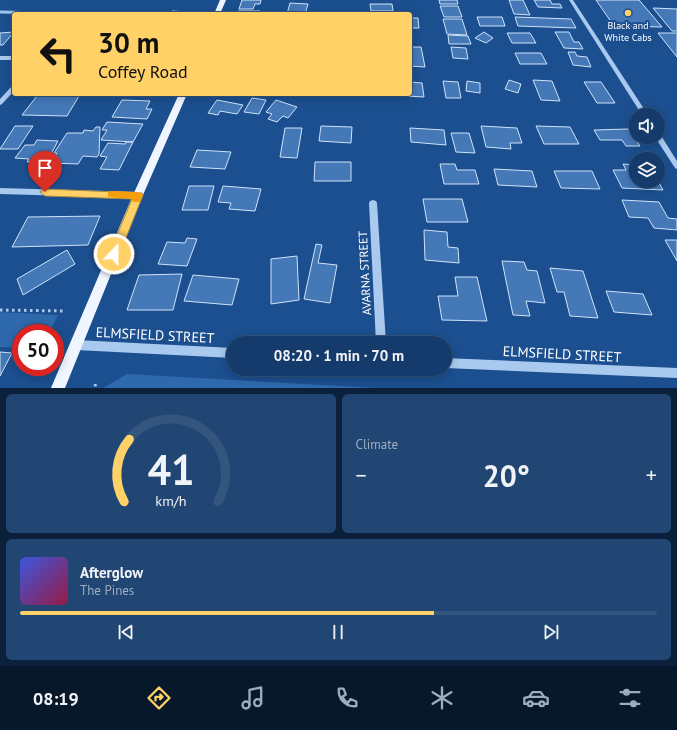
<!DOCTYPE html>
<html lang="en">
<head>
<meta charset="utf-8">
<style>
  body { margin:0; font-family:"PT Sans",sans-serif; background:#214673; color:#f1f3f6; height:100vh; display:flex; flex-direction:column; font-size:15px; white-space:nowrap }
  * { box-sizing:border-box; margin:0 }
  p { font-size:13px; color:#9dadc1 }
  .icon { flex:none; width:22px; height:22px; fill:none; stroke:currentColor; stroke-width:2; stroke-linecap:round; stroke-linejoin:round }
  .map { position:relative; height:388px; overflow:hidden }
  .sheet { display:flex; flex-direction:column; gap:6px; padding:6px; background:#0b203b; flex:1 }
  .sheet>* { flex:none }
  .guide { position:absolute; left:12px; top:12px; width:400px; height:84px; border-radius:4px; box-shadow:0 2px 10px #0003,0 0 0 1px #33557e; background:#ffd166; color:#111; overflow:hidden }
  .buttons { position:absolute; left:629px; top:108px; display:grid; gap:8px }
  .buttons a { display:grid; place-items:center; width:36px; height:36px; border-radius:50%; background:#143b6b; box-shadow:0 2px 10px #0003,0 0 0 1px #33557e; font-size:20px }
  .speed { position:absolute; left:12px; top:324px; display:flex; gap:8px; font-size:20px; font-weight:700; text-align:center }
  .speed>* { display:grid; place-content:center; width:52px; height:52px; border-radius:50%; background:#143b6b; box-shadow:0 2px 10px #0003,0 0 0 1px #33557e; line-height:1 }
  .speed .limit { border:6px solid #d22; background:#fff; color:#111 }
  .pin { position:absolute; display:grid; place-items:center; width:34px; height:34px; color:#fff; margin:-41px -17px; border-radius:50% 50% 50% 0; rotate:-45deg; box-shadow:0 0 4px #0007 }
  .pin .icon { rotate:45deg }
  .me { position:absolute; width:44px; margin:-22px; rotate:22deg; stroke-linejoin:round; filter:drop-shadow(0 0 3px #0008) }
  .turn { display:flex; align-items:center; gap:14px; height:84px; padding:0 20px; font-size:18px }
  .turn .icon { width:52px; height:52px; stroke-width:2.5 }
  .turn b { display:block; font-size:28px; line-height:34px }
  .big { font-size:30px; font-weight:700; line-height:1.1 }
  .sheet .card { flex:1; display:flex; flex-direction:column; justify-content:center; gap:6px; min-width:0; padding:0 14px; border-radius:6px; background:#214673 }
  .sheet .dial { align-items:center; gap:0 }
  .dial svg { height:104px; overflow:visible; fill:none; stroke:#33557e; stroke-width:7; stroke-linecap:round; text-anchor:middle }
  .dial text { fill:#f1f3f6; stroke:none }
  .song { display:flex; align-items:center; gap:12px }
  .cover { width:48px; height:48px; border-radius:6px; background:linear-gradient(135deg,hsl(230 70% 55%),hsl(340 70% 35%)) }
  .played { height:4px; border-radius:2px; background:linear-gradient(90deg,#ffd166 65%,#33557e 65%) }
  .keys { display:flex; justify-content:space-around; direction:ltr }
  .heat { display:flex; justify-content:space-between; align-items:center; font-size:22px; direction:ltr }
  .sheet .tiles { flex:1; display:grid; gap:6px; grid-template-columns:1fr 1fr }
  .card:last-child { grid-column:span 2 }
  .trip { position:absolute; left:226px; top:336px; width:226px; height:40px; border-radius:20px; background:#143b6b; box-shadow:0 2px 10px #0003,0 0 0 1px #33557e; font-weight:700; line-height:40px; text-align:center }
  .tabs { display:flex; height:64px; justify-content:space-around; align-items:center; background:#08182b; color:#9dadc1 }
  .tabs .icon { width:28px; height:28px }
  .tabs .current { color:#ffd166 }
  .tabs b { font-size:18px; color:#f1f3f6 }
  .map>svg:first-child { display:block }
  .green { fill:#2e69ad }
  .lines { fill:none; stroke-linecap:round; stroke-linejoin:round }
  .stream { stroke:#9cc4f0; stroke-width:3 }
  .building { fill:#4478b7; stroke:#cfe3fa }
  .path { stroke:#a9c9ee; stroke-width:3; stroke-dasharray:2.5 3.5; stroke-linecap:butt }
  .minor { fill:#a9c9ee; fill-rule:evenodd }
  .major { fill:#f0f6ff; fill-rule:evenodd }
  .route { fill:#ffd166; stroke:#a68842 }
  .slow { fill:#f59e0b }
  .poi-dot { fill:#ffd166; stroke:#1b4f8f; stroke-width:1.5 }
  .labels { text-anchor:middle; stroke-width:4; stroke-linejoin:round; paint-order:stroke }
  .far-poi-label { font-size:10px; fill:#fff; stroke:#1b4f8f }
  .street-label { font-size:12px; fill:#fff; stroke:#1b4f8f }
  .near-street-label { font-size:14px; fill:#fff; stroke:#1b4f8f }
</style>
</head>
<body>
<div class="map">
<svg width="677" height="388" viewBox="0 0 677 388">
  <rect width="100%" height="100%" fill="#1b4f8f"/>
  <path class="green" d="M0 312 58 315 49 333H21V348L0 347Z
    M127 374 376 388H103Z"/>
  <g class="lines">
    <path class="stream" d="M0 12 95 14"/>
  </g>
  <path class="building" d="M242 0H261L260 4H255L253 9H239Z
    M439 0H457L458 4H440Z
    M509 0H523L530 15 514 14Z
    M534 0H550L552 4H560L562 8 538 7Z
    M596 0H639L662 27 614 26Z
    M290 3 308 4 305 14H287Z
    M370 4H392L393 11H371Z
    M440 6H458L462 17H444Z
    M653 8 677 9V31H672Z
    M172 11 188 12 186 14H171Z
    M238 11H260L259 14H237Z
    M477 17H502L505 26H480Z
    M515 17 571 19 576 28 518 26Z
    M410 18H418L419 28H410Z
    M443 19H462L467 35 447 34Z
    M14 32 3 45H0V33Z
    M484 32 493 38 486 43 475 38Z
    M555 32H569L574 42H579L583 49 564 48Z
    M507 33H530L536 43H512Z
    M658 33H677V57Z
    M448 35 468 36 471 44H449Z
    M410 47H421L425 67 410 66Z
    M451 47 466 48 468 59 453 58Z
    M568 52H575L577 56 587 57 591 67 573 65Z
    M515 53H541L547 64H520Z
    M509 80 521 84 518 93 505 89Z
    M533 80 552 81 560 101 541 100Z
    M443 81 458 82 461 98H446Z
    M467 81 480 83V93L466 91Z
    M410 82 422 83 424 97 407 96V94H410Z
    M584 82H601L615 103H597Z
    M37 96H79L67 116 22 115Z
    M252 98 266 100 259 114 244 112Z
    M122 100 150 101 146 109H152L147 119 112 117Z
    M217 100 243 105 237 114 220 111 218 115 208 113Z
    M276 100 297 107 288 118 283 116 277 122 268 119 272 114 266 112Z
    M107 122 143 124 133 142 101 140 107 130H102Z
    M15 126H33L18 149H0Z
    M321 126 352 127 351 143 319 141Z
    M481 126 517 128 522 143H510L511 149 486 147Z
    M536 126 570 127 579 144H544Z
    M96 127H100L99 154 97 157 83 156 78 164 51 163 57 153H54L67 133H83L84 130 93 131Z
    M285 128H302L297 158 280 157Z
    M410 128 444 130 446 145 411 142Z
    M628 129 640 146H626L622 140H600L594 130Z
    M451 133H469L475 153 456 152Z
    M37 140 58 141 51 154H48L43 162H27L29 159 15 158 25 145H34Z
    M126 142H133L119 170 100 169 107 157 100 156 108 143 125 144Z
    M197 150 231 152 225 169 190 167Z
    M315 162H351V181H314Z
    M440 164H455L457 170H475L479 184H444Z
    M623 164 636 165V181H658L663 190 622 188 613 170H626Z
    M494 169 532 171 537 187 498 185Z
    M554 171H592L600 189 561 188Z
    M189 186H214L208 210H182Z
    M223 186 261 189 255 211 229 209 231 203 218 202Z
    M423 199H462L468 222H427Z
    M622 200 659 202 668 218 677 219V230L654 228 648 218 629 217Z
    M100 216 88 245 12 247 28 217Z
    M424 230 447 232 448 247 458 248 459 263 425 260Z
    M187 238 197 239 187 266 158 264 167 242 185 243Z
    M665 240H677V261Z
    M316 244 322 245 318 263 337 265 330 303 304 299Z
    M67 250 75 264 23 295 17 279Z
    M297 256 299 300 271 304V259Z
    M502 261 524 262 527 270 537 271 545 303 526 301 530 316 513 315Z
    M550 268 583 271 598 318 570 316 564 292H557Z
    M182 274 173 310H127L139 275Z
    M193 275 239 279 232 305 184 301Z
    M455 277H477L487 321 442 320 438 296H458Z
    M606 291 643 294 652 315 614 312Z
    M0 352 12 353 0 376Z"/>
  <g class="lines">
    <path class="path" d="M0 310 65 311
      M95 384 96 388"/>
    <path class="minor" d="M569 0H573L648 115H642Z
      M0 56H14V60H0Z
      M14 85V91L2 104 0 105V99L12 86Z
      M658 134H660L677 161V169L675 168 655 137H658Z
      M0 188 138 192 140 193 142 195 140 197 138 198 0 194Z
      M373 200 376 201 377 203 386 343H376L369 203 370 201Z
      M76 340 233 348V358L76 350 73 348 71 345 73 342Z
      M445 358 677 368V378L445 368Z"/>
    <path class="major" d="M220 0H226L220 14H214Z
      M179 94H187L143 195 65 388H51L133 195Z"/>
  </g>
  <path class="route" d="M45 189 142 193 143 195 118 258 114 259 111 258 109 254 132 199 45 196 40 192Z"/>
  <path class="slow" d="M112 191 138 192 143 195 140 202H133L132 199 108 197V192Z"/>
  <circle class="poi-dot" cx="628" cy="13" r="4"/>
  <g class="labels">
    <g class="far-poi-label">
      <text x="628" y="29">Black and<tspan x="628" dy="12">White Cabs</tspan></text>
    </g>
    <g class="street-label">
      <text transform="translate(365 273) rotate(-93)" y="4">AVARNA STREET</text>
    </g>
    <g class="near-street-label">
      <text transform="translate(155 335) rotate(3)" y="5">ELMSFIELD STREET</text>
      <text transform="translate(562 354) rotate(3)" y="5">ELMSFIELD STREET</text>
    </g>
  </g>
</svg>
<div class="buttons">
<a><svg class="icon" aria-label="sound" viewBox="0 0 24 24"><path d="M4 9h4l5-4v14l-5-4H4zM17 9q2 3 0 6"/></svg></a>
<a><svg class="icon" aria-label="layers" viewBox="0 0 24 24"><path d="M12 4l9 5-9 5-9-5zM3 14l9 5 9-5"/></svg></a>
</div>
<div class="speed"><div class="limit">50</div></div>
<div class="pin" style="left:45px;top:192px;background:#d93025"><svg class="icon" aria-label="arrive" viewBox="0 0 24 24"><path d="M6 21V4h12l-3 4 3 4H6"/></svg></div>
<svg class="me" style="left:114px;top:254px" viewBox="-20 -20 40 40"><circle r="17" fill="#ffd166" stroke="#fff" stroke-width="3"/><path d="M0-11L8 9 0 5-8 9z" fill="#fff"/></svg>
<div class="trip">08:20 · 1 min · 70 m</div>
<div class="guide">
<div class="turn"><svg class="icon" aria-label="left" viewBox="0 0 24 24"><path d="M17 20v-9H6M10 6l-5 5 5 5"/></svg><div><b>30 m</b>Coffey Road</div></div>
</div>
</div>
<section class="sheet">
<div class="tiles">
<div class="card dial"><svg viewBox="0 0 100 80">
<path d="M14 69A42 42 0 1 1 86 69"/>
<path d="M14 69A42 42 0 0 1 18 21" stroke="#ffd166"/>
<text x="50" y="56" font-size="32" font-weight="700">41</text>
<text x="50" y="72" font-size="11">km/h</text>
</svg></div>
<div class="card"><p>Climate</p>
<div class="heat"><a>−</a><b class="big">20°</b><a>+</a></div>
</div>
<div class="card">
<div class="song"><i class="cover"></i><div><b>Afterglow</b><p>The Pines</p></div></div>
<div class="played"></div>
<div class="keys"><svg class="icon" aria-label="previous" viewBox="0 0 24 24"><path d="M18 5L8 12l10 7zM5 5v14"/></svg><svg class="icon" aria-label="pause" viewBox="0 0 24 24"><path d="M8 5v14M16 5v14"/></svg><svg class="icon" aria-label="next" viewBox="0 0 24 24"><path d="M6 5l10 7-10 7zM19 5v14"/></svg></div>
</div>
</div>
</section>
<nav class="tabs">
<b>08:19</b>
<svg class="icon current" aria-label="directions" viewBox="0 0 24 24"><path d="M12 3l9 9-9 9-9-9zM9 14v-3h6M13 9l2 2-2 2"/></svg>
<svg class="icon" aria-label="music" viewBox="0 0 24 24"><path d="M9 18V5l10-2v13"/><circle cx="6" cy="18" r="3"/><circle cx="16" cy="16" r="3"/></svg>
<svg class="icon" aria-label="phone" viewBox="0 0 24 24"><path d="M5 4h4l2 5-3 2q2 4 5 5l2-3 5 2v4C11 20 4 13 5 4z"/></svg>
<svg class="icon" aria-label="climate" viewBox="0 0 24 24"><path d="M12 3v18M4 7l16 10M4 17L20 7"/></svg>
<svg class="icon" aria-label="car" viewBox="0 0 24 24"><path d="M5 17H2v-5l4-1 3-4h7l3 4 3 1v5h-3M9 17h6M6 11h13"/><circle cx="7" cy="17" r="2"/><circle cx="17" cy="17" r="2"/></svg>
<svg class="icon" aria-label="filters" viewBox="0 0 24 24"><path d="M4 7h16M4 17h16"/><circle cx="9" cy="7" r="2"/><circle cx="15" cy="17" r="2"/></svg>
</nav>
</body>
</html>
